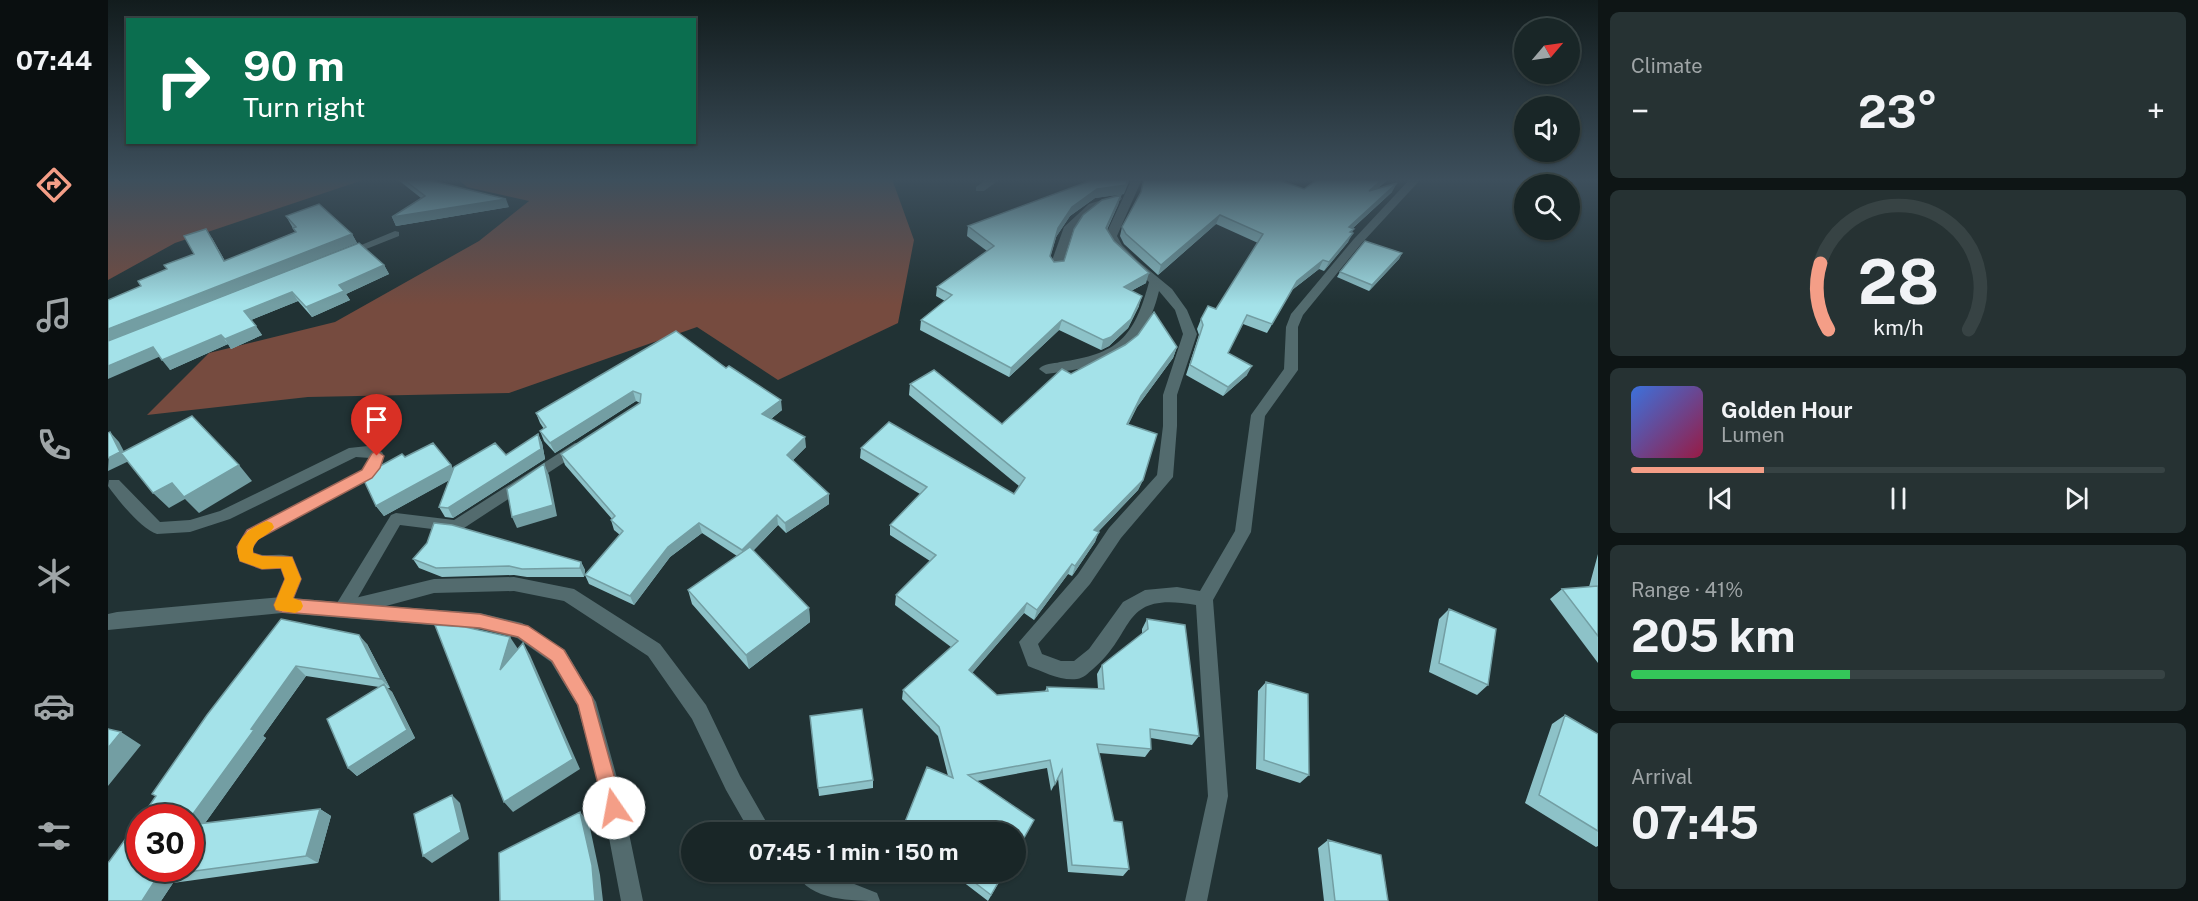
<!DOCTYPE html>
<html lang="en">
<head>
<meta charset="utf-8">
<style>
  body { margin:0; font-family:"Public Sans",sans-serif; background:#263233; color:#f1f3f6; height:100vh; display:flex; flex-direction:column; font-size:22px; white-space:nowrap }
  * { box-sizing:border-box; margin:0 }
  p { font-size:20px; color:#9fa5a7 }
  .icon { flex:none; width:33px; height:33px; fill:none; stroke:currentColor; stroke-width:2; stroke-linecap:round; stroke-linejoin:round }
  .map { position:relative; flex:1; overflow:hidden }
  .drawer { display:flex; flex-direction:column; gap:12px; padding:12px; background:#0e1515; width:600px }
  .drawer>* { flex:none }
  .banner { position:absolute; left:18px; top:18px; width:570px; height:126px; border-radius:0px; box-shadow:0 2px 4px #0004,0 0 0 2px #374344; background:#0b6e4f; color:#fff; overflow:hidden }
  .needle { width:39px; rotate:61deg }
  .controls { position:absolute; left:1406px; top:18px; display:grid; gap:12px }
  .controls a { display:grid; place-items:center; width:66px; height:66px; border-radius:50%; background:#192627; box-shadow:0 2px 4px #0004,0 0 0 2px #374344; font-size:30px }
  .speed { position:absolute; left:18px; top:804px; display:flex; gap:12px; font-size:30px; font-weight:700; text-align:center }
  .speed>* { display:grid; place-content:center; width:78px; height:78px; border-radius:50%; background:#192627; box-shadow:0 2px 4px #0004,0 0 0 2px #374344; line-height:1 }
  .speed .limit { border:9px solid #d22; background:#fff; color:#111 }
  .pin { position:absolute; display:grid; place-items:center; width:51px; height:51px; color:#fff; margin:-62px -26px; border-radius:50% 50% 50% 0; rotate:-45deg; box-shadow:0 0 6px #0007 }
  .pin .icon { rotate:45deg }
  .me { position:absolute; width:66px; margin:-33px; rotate:348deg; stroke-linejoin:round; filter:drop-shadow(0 0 4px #0008) }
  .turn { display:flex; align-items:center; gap:21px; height:126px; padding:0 18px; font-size:27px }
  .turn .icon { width:78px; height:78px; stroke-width:2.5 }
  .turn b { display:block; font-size:42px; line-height:51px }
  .big { font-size:45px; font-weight:700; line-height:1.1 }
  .drawer .card { flex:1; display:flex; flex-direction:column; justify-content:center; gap:9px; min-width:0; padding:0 21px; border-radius:9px; background:#263233 }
  .drawer .dial { align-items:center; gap:0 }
  .dial svg { height:156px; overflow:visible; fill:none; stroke:#374344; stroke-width:7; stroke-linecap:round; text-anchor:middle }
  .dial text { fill:#f1f3f6; stroke:none }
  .song { display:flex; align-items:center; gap:18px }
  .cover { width:72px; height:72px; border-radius:9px; background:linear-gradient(135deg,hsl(220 70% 55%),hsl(340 70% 35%)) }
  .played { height:6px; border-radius:3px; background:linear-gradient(90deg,#f49e87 25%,#374344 25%) }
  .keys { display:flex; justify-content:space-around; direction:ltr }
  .heat { display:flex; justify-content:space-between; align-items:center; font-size:33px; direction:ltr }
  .charge { height:9px; border-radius:4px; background:linear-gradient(90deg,#34c759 41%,#374344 0) }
  .trip { position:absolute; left:573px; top:822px; width:345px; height:60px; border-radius:30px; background:#192627; box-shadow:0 2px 4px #0004,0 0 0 2px #374344; font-weight:700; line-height:60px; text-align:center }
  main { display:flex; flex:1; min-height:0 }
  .tabs { display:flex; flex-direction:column; width:108px; justify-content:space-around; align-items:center; background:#0a0f10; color:#9fa5a7 }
  .tabs .icon { width:42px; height:42px }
  .tabs .active { color:#f49e87 }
  .tabs b { font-size:27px; color:#f1f3f6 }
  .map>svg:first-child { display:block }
  .forest { fill:#764b3f }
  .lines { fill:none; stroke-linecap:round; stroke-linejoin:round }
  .service { fill:#536b6e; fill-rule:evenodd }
  .minor { fill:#536b6e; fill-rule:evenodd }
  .wall { fill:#8dc2c8 }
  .shaded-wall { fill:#739ea3 }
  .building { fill:#a4e2e9; stroke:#739ea3; stroke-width:1.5 }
  .route { fill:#f49e87; stroke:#9f6758; stroke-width:1.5 }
  .slow { fill:#f59e0b }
</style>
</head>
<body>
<main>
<nav class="tabs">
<b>07:44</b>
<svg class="icon active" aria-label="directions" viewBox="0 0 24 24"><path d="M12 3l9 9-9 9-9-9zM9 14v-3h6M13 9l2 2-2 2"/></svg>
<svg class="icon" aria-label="music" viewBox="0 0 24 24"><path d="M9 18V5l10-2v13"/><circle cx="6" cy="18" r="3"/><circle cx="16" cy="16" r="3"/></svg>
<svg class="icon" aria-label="phone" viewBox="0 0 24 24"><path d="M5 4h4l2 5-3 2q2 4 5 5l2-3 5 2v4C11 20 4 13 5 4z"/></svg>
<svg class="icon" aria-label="climate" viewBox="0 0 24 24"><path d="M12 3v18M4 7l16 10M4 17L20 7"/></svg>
<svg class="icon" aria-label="car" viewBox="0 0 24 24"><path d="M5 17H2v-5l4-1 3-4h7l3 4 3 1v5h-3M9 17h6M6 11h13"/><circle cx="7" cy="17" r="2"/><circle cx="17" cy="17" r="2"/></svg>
<svg class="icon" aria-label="filters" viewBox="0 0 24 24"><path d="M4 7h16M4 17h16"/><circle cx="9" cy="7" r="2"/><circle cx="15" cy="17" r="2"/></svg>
</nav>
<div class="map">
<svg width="1490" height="901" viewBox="0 0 1490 901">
  <rect width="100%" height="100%" fill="#213234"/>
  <path class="forest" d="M0 179H258L67 243 0 280Z
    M350 179H784L806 240 790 323 670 380 589 327 401 393 200 397 39 415 101 353 227 322 371 241 421 201 359 187Z"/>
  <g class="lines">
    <path class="service" d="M287 231 291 232V236L243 255 239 256 234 253Z
      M467 443 472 444 474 448 472 452 353 530 348 532 292 525 241 613 235 615 229 613 227 608 229 603 283 515 288 513 346 520Z
      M260 446 274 452 276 456 274 464 264 478 149 539 144 548 145 553C158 558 171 552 184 557L193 579 180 610 174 612 168 610 166 605 177 579 174 568 154 569 132 561C126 550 133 541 139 531L254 470 262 458 248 457 122 519 82 532 49 534C33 529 10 500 0 486L1 480H11L52 522 82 520 112 511 241 448Z"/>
    <path class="minor" d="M879 179H892L876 191H868V187Z
      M1024 179H1034L1009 236 1014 245 1030 261 1064 289 1079 310 1089 334 1069 395V426L1065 477 1013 538 982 584 930 644 934 654 953 661H966L981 649 1015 602 1037 590 1069 587 1092 591 1127 531 1143 415 1176 369 1178 327 1183 314 1245 240 1302 179H1313L1253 244 1195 315 1190 327V370L1157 416 1143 532 1105 600 1120 796 1099 901H1077L1100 796 1088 605C1011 591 1029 632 985 669 980 673 976 678 969 679 952 681 936 672 920 666L911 642 970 574 1001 528 1049 475 1055 426V395L1075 334 1067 310 1051 291C1035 357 1000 366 938 374L931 369C936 363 945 364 952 362 1010 354 1026 338 1041 282L1005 249 997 236Z
      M1009 195 1014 198 1013 200 989 208 965 230 954 266 952 269H944L942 266 956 227 981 204Z
      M406 577 466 589 552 644 598 705 632 776 664 832H642L618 790 584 719 540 656 456 601 406 591 326 593 278 606 372 613 414 623 457 650 488 702 511 785 535 901H513L491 785 469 705 443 662 409 638 372 629 174 613 0 630V614L9 612 174 597 240 603 247 598 326 579Z
      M688 872H716L769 893 772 901C746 901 700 901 688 872Z"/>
  </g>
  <path class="wall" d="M289 179H317L401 207 288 226 284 217 313 198Z
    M987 179 1016 194 987 198 962 216 948 237 942 257 946 262 956 261 1013 195 1010 205 999 230 1006 241 1038 283 1023 291 1031 306 1020 328 1001 346 993 350 951 330 901 377 812 330 813 320 837 301 828 296 829 287 879 251 859 236 860 226Z
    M1036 179H1168L1196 189H1270L1284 192 1244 229 1240 242 1216 271 1211 269 1184 290 1159 333 1135 324 1120 353 1139 375 1115 396 1078 375 1091 335 1089 329 1093 319 1108 309 1150 243 1108 224 1050 275 1016 244 1012 236 1014 227 1033 193Z
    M178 216 244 234 249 243 96 303 276 265 281 274 238 294 242 300 204 317 190 301 143 320 154 335 123 349 120 344 62 370 33 286 86 254 104 238 117 261 187 232Z
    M1294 253 1291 259 1261 291 1229 277 1232 272Z
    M568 331 674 410 663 419 698 447 685 460 721 504 678 533 670 525 645 551 701 608 702 622 641 669 584 604 580 590 629 556 594 533 562 557 526 605 481 584 477 575 512 535 506 530 503 520 504 519 457 465 453 454 532 403 528 401 447 453 436 441 432 431 436 429 432 423 428 413Z
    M1069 347 1065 358 1029 407 1020 425 1035 480 1030 490 990 532 987 542 964 576 960 574 926 620 916 613 864 673 889 695 937 691 939 687 990 689 989 674 994 665 1034 634V629L1039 619 1091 736 1084 745 1043 738V749L1037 757 991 753 1006 821 1021 869 1015 876 960 872 950 778 943 791 939 768 869 781 926 820 922 827 840 776 830 736 794 699 795 690 843 647 787 605 788 595 822 561 782 535V525L812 494 752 458 753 448 906 494 911 486 801 395 802 384 894 424 963 374Z
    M430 434 434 443 437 459 345 518 337 517 331 507 341 480 276 516 268 506 297 457 343 465 345 469 398 455Z
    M1490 554V663L1442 599 1454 589 1481 587Z
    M305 559 473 562 477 570 476 577H419L406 575 334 577 311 568Z
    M1341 609 1380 685 1369 695 1321 672 1331 619Z
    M173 619 259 644 282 688H279L284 692 307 738 249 776 240 768 271 687 198 676 155 736 158 738 97 823 212 809 223 816 210 863 65 883 53 901H0L48 796 44 794Z
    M1158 682 1201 775 1192 783 1148 769 1150 691Z
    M1457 715 1490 734V846L1488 847 1417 803 1444 724Z
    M702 716 765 780V788L711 796Z
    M1220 840 1280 901H1216L1210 848Z
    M852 872H897L880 901 850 878Z"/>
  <path class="shaded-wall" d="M1020 179H1022L1016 194 987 198 962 216 948 237 940 265 950 228 964 207 989 189Z
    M1275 179H1281L1256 200 1261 191Z
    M1289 183 1284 192 1236 236 1241 227Z
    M1013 195 1010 205 995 237 998 228Z
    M398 199 401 207 288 226 284 217Z
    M1112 215 1108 224 1050 275 1053 265Z
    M98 229 104 238 122 270 116 261Z
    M1246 229 1241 238 1245 233 1240 242 1216 271 1221 262 1242 232Z
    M244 234 249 243 0 342V329Z
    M1294 253 1291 259 1261 291 1264 285Z
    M1215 260 1211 269 1184 290 1159 333 1189 281Z
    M276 265 281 274 238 294 242 300 204 317 198 307 231 285Z
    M1041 273 1038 283 1013 296 1016 287Z
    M184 292 190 301 143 320 136 311Z
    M1034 296 1031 306 1020 328 1001 346 993 350 995 340Z
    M954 320 951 330 901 377 903 368Z
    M148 326 154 335 123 349 117 339Z
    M113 335 120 344 62 370 54 360Z
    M45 347 53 356 0 379V366Z
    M1069 347 1065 358 1029 407 1015 435 1019 424 1033 396Z
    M1144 366 1139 375 1115 396 1120 387Z
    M525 391 528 401 447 453 442 443Z
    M673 400 674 410 656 424 654 414Z
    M2 432 11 442 21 461 0 471Z
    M430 434 434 443 437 459 345 518 340 508Z
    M697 437 698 447 680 465 679 455Z
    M436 464 441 475 449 516 409 528 404 517Z
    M131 465 144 481 91 513 77 499 61 508 45 493 64 483Z
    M343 465 349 476 276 516 268 506Z
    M1035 480 1030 490 982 540 986 530Z
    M721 494V504L678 533 677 523Z
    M669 515 670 525 636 560 634 550Z
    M591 523 594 533 562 557 526 605 522 596 560 547Z
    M991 532 987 542 964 576 967 566Z
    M473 562 477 570 476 577 472 568Z
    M964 564 960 574 926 620 929 610Z
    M919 603 916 613 859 679 861 670Z
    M701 608 702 622 641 669 638 655Z
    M251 635 259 644 282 688 273 679Z
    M402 637 410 649 392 670Z
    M415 643 422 655 472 769 405 812 396 802Z
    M188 666 198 676 155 736 158 738 90 833 82 829V818L143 729Z
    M276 684 284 692 307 738 249 776 240 768Z
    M13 732 33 745 0 786V748Z
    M344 795 352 803 361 839 324 863 315 856Z
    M212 809 223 816 210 863 198 856Z
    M472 812 481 823 492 875 495 901H487Z
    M50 876 65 883 53 901H34Z"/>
  <path class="building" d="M295 179H317L398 199 284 217 317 196Z
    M987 179H1020L1018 185 989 189 964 207 950 228 942 256 946 262 956 261 966 229 975 215 994 200 1013 195 998 228 1006 241 1041 273 1016 287 1034 296 1023 319 1003 337 995 340 954 320 903 368 813 320 844 295 829 287 886 246 860 226Z
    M1036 179H1168L1196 189 1210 179H1275L1261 191 1289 183 1241 227 1246 229 1242 232 1245 233 1221 262 1215 260 1189 281 1164 324 1139 315 1120 353 1144 366 1120 387 1082 365 1095 325 1093 319 1100 306 1108 309 1155 234 1112 215 1053 265 1018 234 1014 227 1033 192Z
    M211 204 244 234 0 329V300L33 286 30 281 59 269 56 265 86 254 76 236 98 229 116 261 188 232 185 228 188 227 178 216Z
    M1257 241 1294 253 1264 285 1232 272Z
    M251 243 276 265 231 285 236 291 198 307 184 292 136 311 148 326 117 339 113 335 54 360 45 347 0 366V341Z
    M1046 312 1069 347 1033 396 1019 424 1049 434 1035 480 986 530 991 532 967 566 964 564 929 610 919 603 861 670 889 695 940 691 939 687 996 689 994 665 1040 629 1039 619 1077 625 1091 736 1042 729 1043 749 989 744 1006 821 1014 822 1021 869 964 865 954 770 947 784 942 760 860 775 926 820 908 852V832H793L819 767 845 778 831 727 795 690 850 641 788 595 828 555 782 525 819 487 753 448 781 422 906 494 917 478 802 384 826 370 894 424 954 369 963 374 1017 345 1030 335Z
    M568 331 618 368 621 366 673 400 654 414 697 437 679 455 721 494 677 523 669 515 634 550 591 523 560 547 522 596 477 575 515 531 503 520 507 516 453 454 532 403 533 394 525 391 442 443 432 431 438 427 428 413Z
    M84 416 131 465 76 497 64 483 45 493 13 453Z
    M2 432 12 452 0 458V433Z
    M430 434 433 449 340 508 331 507 346 467 387 443 398 455Z
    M325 443 343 465 268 506 254 476 294 454 297 457Z
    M436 464 445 505 404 517 399 489Z
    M326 523 344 525 473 562 472 568 414 569 401 566 328 568 305 559 319 543Z
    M642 547 701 608 638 655 580 590Z
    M1490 586V636L1454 589Z
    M1341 609 1388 629 1380 685 1331 663Z
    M173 619 251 635 273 679 188 666 143 729 146 730 82 818H33L48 796 44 794 99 715Z
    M327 625 357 627 402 637 392 670 415 643 465 759 396 802Z
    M1158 682 1200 694 1201 775 1156 760Z
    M276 684 299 730 240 768 219 719Z
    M754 709 765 780 710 788 702 716Z
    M1457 715 1490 734V831L1431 795Z
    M0 729 13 732 0 748Z
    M344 795 353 832 315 856 306 814Z
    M212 809 198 856 50 876 34 901H0V863L32 819V868H82V825Z
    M472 812 484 865 487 901H392L391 853Z
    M1220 840 1273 855 1280 901H1227Z
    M853 872H896L883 895Z"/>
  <linearGradient id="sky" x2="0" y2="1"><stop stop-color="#121c1d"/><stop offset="0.59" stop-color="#3d4f5c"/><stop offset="1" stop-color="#3d4f5c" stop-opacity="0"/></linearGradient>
  <rect width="1490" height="305" fill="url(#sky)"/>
  <path class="route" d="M269 451 276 456 272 468 264 478 150 539 144 548 145 553 154 556 184 557 193 579 185 599 372 614 420 626 456 650 484 697 515 808 512 815 506 818 499 815 496 808 470 705 444 661 410 637 372 628 174 612 168 610 166 605 177 579 173 568 154 569 132 561 129 547 139 530 254 470 264 453Z"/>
  <path class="slow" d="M159 521 164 523 166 527C160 538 144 537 145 553L154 556 184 557 193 579 185 598 193 601 195 606 193 610 187 613 168 610 166 605 177 579 173 568 154 569 132 561C122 542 142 527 159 521Z"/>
</svg>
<div class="controls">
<a><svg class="needle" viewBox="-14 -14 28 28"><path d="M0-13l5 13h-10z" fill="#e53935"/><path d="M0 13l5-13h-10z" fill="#9fa5a7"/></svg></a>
<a><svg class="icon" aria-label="sound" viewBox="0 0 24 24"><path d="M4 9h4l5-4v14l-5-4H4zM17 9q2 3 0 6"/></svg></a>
<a><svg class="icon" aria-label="search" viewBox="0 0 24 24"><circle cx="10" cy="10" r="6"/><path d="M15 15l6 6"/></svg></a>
</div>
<div class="speed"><div class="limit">30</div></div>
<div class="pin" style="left:269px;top:456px;background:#d93025"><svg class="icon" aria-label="arrive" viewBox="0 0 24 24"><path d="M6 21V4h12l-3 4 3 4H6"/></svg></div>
<svg class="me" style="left:506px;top:808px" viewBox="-20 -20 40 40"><circle r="19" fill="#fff"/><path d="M0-13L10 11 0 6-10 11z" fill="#f49e87"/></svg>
<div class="trip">07:45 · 1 min · 150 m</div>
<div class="banner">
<div class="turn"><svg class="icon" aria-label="right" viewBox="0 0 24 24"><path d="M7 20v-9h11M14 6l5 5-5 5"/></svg><div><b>90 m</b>Turn right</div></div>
</div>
</div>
<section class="drawer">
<div class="card"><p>Climate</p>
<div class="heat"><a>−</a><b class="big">23°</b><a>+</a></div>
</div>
<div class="card dial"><svg viewBox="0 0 100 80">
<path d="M14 69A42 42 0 1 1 86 69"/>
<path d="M14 69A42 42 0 0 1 10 35" stroke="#f49e87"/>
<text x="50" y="56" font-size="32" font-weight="700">28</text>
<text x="50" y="72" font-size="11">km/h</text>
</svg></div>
<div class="card">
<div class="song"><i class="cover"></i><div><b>Golden Hour</b><p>Lumen</p></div></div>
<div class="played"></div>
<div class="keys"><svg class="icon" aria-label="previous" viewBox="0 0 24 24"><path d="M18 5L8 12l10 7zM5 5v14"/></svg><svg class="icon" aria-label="pause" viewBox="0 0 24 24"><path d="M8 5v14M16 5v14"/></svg><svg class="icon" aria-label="next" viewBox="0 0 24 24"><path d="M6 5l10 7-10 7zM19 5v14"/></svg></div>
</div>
<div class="card"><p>Range · 41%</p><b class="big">205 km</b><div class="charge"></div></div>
<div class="card"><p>Arrival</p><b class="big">07:45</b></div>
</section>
</main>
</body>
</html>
